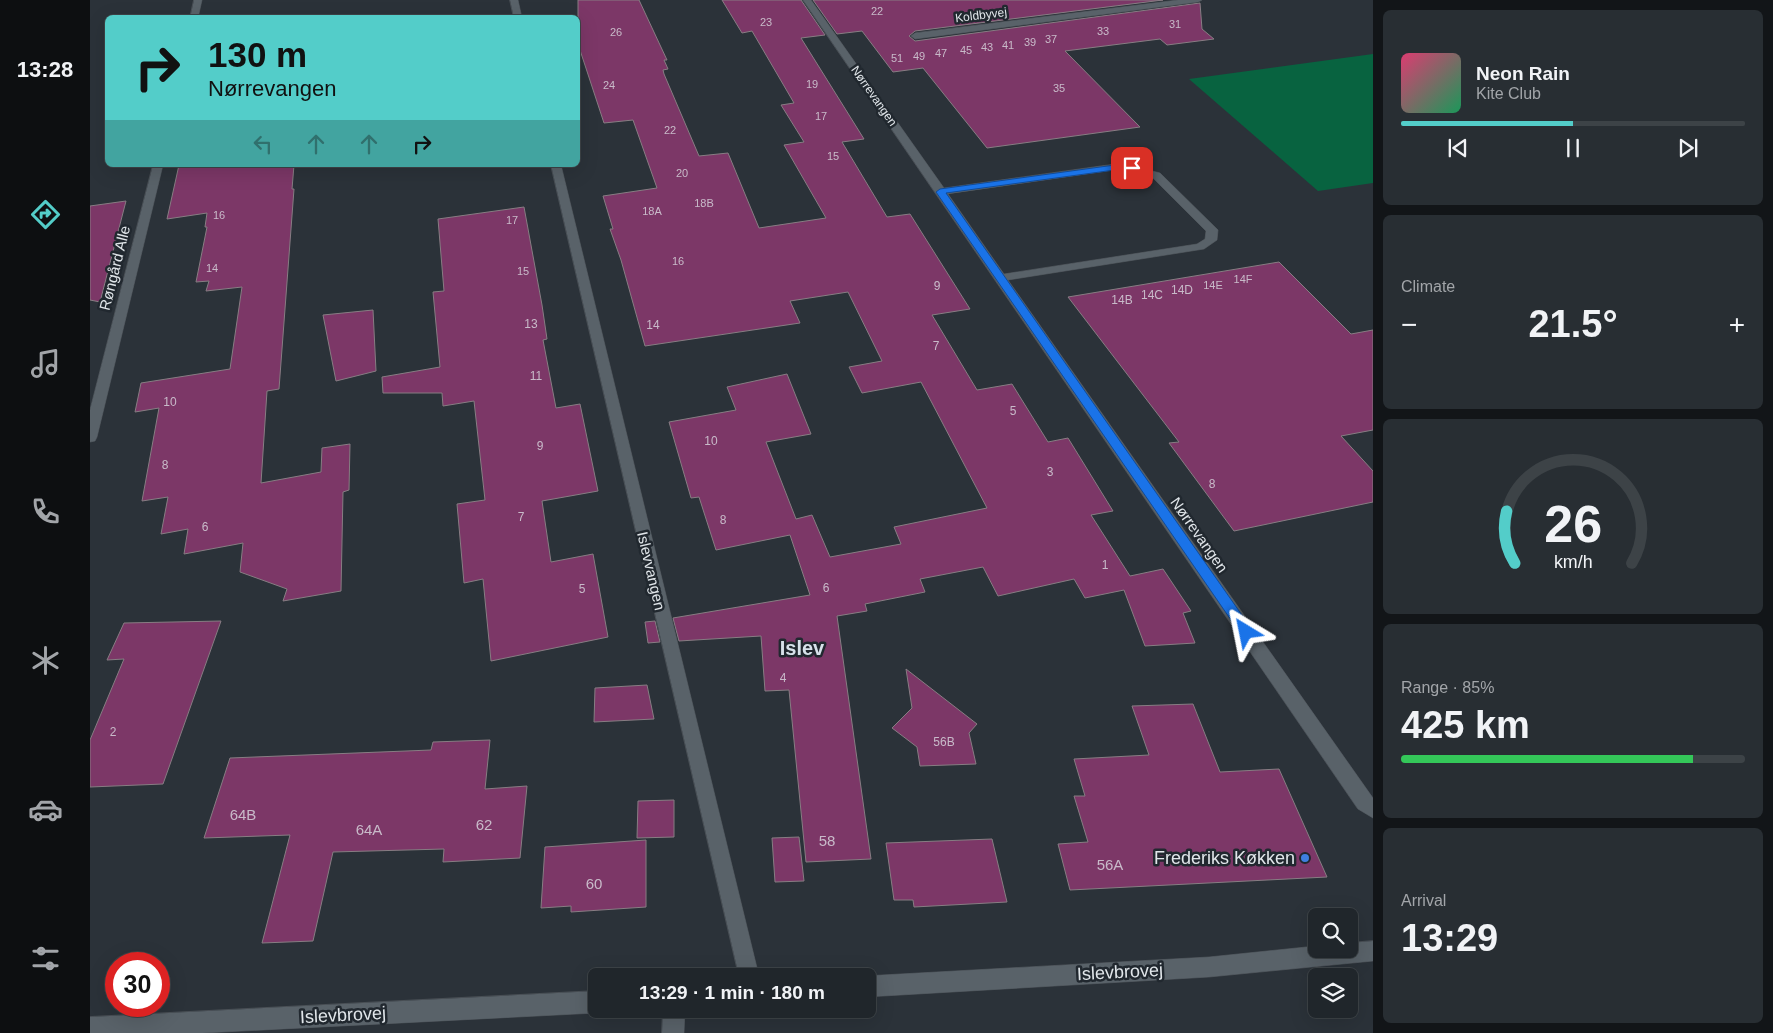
<!DOCTYPE html>
<html lang="en">
<head>
<meta charset="utf-8">
<style>
  body { margin:0; font-family:Arial,sans-serif; background:#282e33; color:#f1f3f6; height:100vh; display:flex; flex-direction:column; font-size:19px; white-space:nowrap }
  * { box-sizing:border-box; margin:0 }
  p { font-size:16px; color:#a2a5a9 }
  .icon { flex:none; width:28px; height:28px; fill:none; stroke:currentColor; stroke-width:2; stroke-linecap:round; stroke-linejoin:round }
  .map { position:relative; flex:1; overflow:hidden }
  .sheet { display:flex; flex-direction:column; gap:10px; padding:10px; background:#121518; width:400px }
  .sheet>* { flex:none }
  .banner { position:absolute; left:15px; top:15px; width:475px; height:152px; border-radius:8px; box-shadow:0 5px 20px #0002,0 0 0 1px #3d4347; background:#53cdc9; color:#111; overflow:hidden }
  .fabs { position:absolute; left:1218px; top:908px; display:grid; gap:10px }
  .fabs a { display:grid; place-items:center; width:50px; height:50px; border-radius:8px; background:#20262b; box-shadow:0 5px 20px #0002,0 0 0 1px #3d4347; font-size:25px }
  .speed { position:absolute; left:15px; top:952px; display:flex; gap:10px; font-size:25px; font-weight:700; text-align:center }
  .speed>* { display:grid; place-content:center; width:65px; height:65px; border-radius:50%; background:#20262b; box-shadow:0 5px 20px #0002,0 0 0 1px #3d4347; line-height:1 }
  .speed .limit { border:8px solid #d22; background:#fff; color:#111 }
  .pin { position:absolute; display:grid; place-items:center; width:42px; height:42px; color:#fff; margin:-21px; border-radius:10px; box-shadow:0 2px 8px #0006 }
  .me { position:absolute; width:55px; margin:-28px; rotate:325deg; stroke-linejoin:round; filter:drop-shadow(0 0 4px #0008) }
  .turn { display:flex; align-items:center; gap:18px; height:105px; padding:0 20px; font-size:22px }
  .turn .icon { width:65px; height:65px; stroke-width:2.5 }
  .turn b { display:block; font-size:35px; line-height:42px }
  .lanes { display:flex; align-items:center; height:48px; padding:0 20px; background:#0003; justify-content:center; gap:25px; direction:ltr }
  .lanes .off { opacity:.35 }
  .big { font-size:38px; font-weight:800; line-height:1.1 }
  .sheet .tile { flex:1; display:flex; flex-direction:column; justify-content:center; gap:8px; min-width:0; padding:0 18px; border-radius:8px; background:#282e33 }
  .sheet .dial { align-items:center; gap:0 }
  .dial svg { height:130px; overflow:visible; fill:none; stroke:#3d4347; stroke-width:7; stroke-linecap:round; text-anchor:middle }
  .dial text { fill:#f1f3f6; stroke:none }
  .song { display:flex; align-items:center; gap:15px }
  .cover { width:60px; height:60px; border-radius:8px; background:linear-gradient(135deg,hsl(340 70% 55%),hsl(150 70% 35%)) }
  .played { height:5px; border-radius:2px; background:linear-gradient(90deg,#53cdc9 50%,#3d4347 50%) }
  .keys { display:flex; justify-content:space-around; direction:ltr }
  .heat { display:flex; justify-content:space-between; align-items:center; font-size:28px; direction:ltr }
  .charge { height:8px; border-radius:4px; background:linear-gradient(90deg,#34c759 85%,#3d4347 0) }
  .trip { position:absolute; left:498px; top:968px; width:288px; height:50px; border-radius:8px; background:#20262b; box-shadow:0 5px 20px #0002,0 0 0 1px #3d4347; font-weight:800; line-height:50px; text-align:center }
  main { display:flex; flex:1; min-height:0 }
  .tab-bar { display:flex; flex-direction:column; width:90px; justify-content:space-around; align-items:center; background:#0d0f11; color:#a2a5a9 }
  .tab-bar .icon { width:35px; height:35px }
  .tab-bar .on { color:#53cdc9 }
  .tab-bar b { font-size:22px; color:#f1f3f6 }
  .map>svg:first-child { display:block }
  .green { fill:#086340 }
  .building { fill:#7c3767; stroke:#877d83 }
  .lines { fill:none; stroke-linecap:round; stroke-linejoin:round }
  .street-casing { stroke:#494f55; stroke-width:1 }
  .street { fill:#596269; fill-rule:evenodd }
  .route { fill:#1a73e8; stroke:#114b97 }
  .shop-dot { fill:#3f7fe0; stroke:#21282f; stroke-width:2 }
  .labels { text-anchor:middle; stroke-width:5; stroke-linejoin:round; paint-order:stroke }
  .far-number-label { font-size:11px; fill:#c8bac9 }
  .far-street-label { font-size:12px; fill:#e1e6ea; stroke:#21282f }
  .number-label { font-size:12px; fill:#c8bac9 }
  .street-label { font-size:15px; fill:#e1e6ea; stroke:#21282f }
  .near-number-label { font-size:15px; fill:#c8bac9 }
  .near-poi-label { font-size:18px; fill:#e1e6ea; stroke:#21282f; text-anchor:end }
  .near-street-label { font-size:18px; fill:#e1e6ea; stroke:#21282f }
  .district-label { font-size:20px; font-weight:bold; fill:#d7e1ea; stroke:#21282f }
</style>
</head>
<body>
<main>
<nav class="tab-bar">
<b>13:28</b>
<svg class="icon on" aria-label="directions" viewBox="0 0 24 24"><path d="M12 3l9 9-9 9-9-9zM9 14v-3h6M13 9l2 2-2 2"/></svg>
<svg class="icon" aria-label="music" viewBox="0 0 24 24"><path d="M9 18V5l10-2v13"/><circle cx="6" cy="18" r="3"/><circle cx="16" cy="16" r="3"/></svg>
<svg class="icon" aria-label="phone" viewBox="0 0 24 24"><path d="M5 4h4l2 5-3 2q2 4 5 5l2-3 5 2v4C11 20 4 13 5 4z"/></svg>
<svg class="icon" aria-label="climate" viewBox="0 0 24 24"><path d="M12 3v18M4 7l16 10M4 17L20 7"/></svg>
<svg class="icon" aria-label="car" viewBox="0 0 24 24"><path d="M5 17H2v-5l4-1 3-4h7l3 4 3 1v5h-3M9 17h6M6 11h13"/><circle cx="7" cy="17" r="2"/><circle cx="17" cy="17" r="2"/></svg>
<svg class="icon" aria-label="filters" viewBox="0 0 24 24"><path d="M4 7h16M4 17h16"/><circle cx="9" cy="7" r="2"/><circle cx="15" cy="17" r="2"/></svg>
</nav>
<div class="map">
<svg width="1283" height="1033" viewBox="0 0 1283 1033">
  <rect width="100%" height="100%" fill="#2b3239"/>
  <path class="green" d="M1283 54V183L1228 191 1099 79Z"/>
  <path class="building" d="M488 0H549L577 60H574L578 69 573 70 574 74 609 156 638 153 669 228 736 218 694 145 714 142 691 105 704 103 662 31 652 33 632 0H711L735 35 711 38 774 139 752 142 797 217 820 214 880 309 842 315 887 390 922 384 958 442 978 438 1023 511 1001 515 1040 576 1073 569 1101 611 1093 613 1105 643 1055 646 1034 590 995 598 984 579 908 596 893 567 830 579 835 592 775 604 777 611 747 616 781 859 716 862 699 690 675 691 671 636 589 641 583 618 720 595 700 535 626 550 609 497 601 498 579 422 646 410 637 387 697 374 721 434 676 442 706 519 722 515 740 557 811 544 804 527 897 508 831 382 772 393 759 367 792 361 758 292 700 301 710 323 555 346 531 260 520 229H523L513 196 567 188 543 120 514 123 488 44Z
    M723 0H1073L825 31 819 36 825 41 1110 3 1112 29 1124 39 1077 45 1070 39 975 51 1050 127 897 148 833 68 803 72 772 31 747 34Z
    M89 165H204L202 189H204L189 389 177 391 171 483 231 472 232 448 260 444 259 490 253 492 251 591 193 601 197 589 150 572 153 543 94 554 98 529 71 534 78 497 52 501 69 408 45 412 51 383 140 369 152 287 116 291 119 281 106 282 117 227H115L117 213 77 219Z
    M36 201 10 302 0 300V206Z
    M434 207 452 305 457 339 453 340 466 408 490 404 508 491 452 501 461 562 503 554 518 637 401 661 393 579 374 583 367 504 395 500 384 401 353 406 352 393H293L292 377 350 367 343 292 354 291 348 219Z
    M1189 262 1261 334 1283 330V430L1251 436 1283 471V502L1144 531 1079 443 1089 442 978 297Z
    M283 310 286 371 246 381 233 315Z
    M131 621 73 784 0 787V740L34 659 17 660 34 623Z
    M565 621 570 642 558 643 555 622Z
    M816 669 887 724 879 733 886 764 830 766 827 747 802 728 822 708Z
    M557 685 564 719 504 722 505 688Z
    M1103 704 1130 772 1189 769 1237 877 980 890 968 844 998 842 984 796H995L984 759 1059 755 1042 706Z
    M400 740 395 789 437 786 430 858 353 862 354 849 243 852 223 941 172 943 200 835 114 838 140 758 341 750 343 742Z
    M584 800V837L547 838 548 801Z
    M709 837 714 881 685 882 682 838Z
    M902 839 917 902 824 907 823 900H804L796 843Z
    M556 840V907L481 912V906L451 908 455 847Z"/>
  <g class="lines">
    <defs>
      <path id="street" d="M104 0H112L108 18H100Z
        M420 0H428L432 18H424Z
        M713 0H721L854 188 1032 163 1070 173 1126 228 1128 230 1127 240 1114 249 918 280 1283 798V818L1268 809ZM1032 169 1062 177 1116 231 1115 239 1107 244 914 274 858 194Z
        M1088 0H1112L1108 2 825 39 821 36 825 33Z
        M63 165H73L7 437 5 441 0 442V410Z
        M461 165H471L669 976H649Z
        M1283 941V961L1119 977 776 997V976H774L1119 957 1226 946V949H1259V943Z
        M506 991V1009H514L506 1013 113 1033H0V1017Z
        M573 1009H595L594 1033H572Z"/>
    </defs>
    <use href="#street" class="street-casing"/>
    <use href="#street" class="street"/>
  </g>
  <path class="route" d="M1032 164 1046 168 1042 170 1032 169 856 193 1161 628 1163 632 1161 636 1156 637 1152 636 846 192 850 189Z"/>
  <circle class="shop-dot" cx="1215" cy="858" r="5"/>
  <g class="labels">
    <g class="far-number-label">
      <text x="787" y="15">22</text>
      <text x="676" y="26">23</text>
      <text x="1085" y="28">31</text>
      <text x="1013" y="35">33</text>
      <text x="526" y="36">26</text>
      <text x="961" y="43">37</text>
      <text x="940" y="46">39</text>
      <text x="918" y="49">41</text>
      <text x="897" y="51">43</text>
      <text x="876" y="54">45</text>
      <text x="851" y="57">47</text>
      <text x="829" y="60">49</text>
      <text x="807" y="62">51</text>
      <text x="722" y="88">19</text>
      <text x="519" y="89">24</text>
      <text x="969" y="92">35</text>
      <text x="731" y="120">17</text>
      <text x="580" y="134">22</text>
      <text x="743" y="160">15</text>
      <text x="592" y="177">20</text>
      <text x="614" y="207">18B</text>
      <text x="562" y="215">18A</text>
      <text x="129" y="219">16</text>
      <text x="422" y="224">17</text>
      <text x="588" y="265">16</text>
      <text x="122" y="272">14</text>
      <text x="433" y="275">15</text>
      <text x="1153" y="283">14F</text>
      <text x="1123" y="289">14E</text>
    </g>
    <g class="far-street-label">
      <text transform="translate(891 15) rotate(-7)" y="4">Koldbyvej</text>
      <text transform="translate(784 96) rotate(55)" y="4">Nørrevangen</text>
    </g>
    <g class="number-label">
      <text x="847" y="290">9</text>
      <text x="1092" y="294">14D</text>
      <text x="1062" y="299">14C</text>
      <text x="1032" y="304">14B</text>
      <text x="441" y="328">13</text>
      <text x="563" y="329">14</text>
      <text x="846" y="350">7</text>
      <text x="446" y="380">11</text>
      <text x="80" y="406">10</text>
      <text x="923" y="415">5</text>
      <text x="621" y="445">10</text>
      <text x="450" y="450">9</text>
      <text x="75" y="469">8</text>
      <text x="960" y="476">3</text>
      <text x="1122" y="488">8</text>
      <text x="431" y="521">7</text>
      <text x="633" y="524">8</text>
      <text x="115" y="531">6</text>
      <text x="1015" y="569">1</text>
      <text x="736" y="592">6</text>
      <text x="492" y="593">5</text>
      <text x="693" y="682">4</text>
      <text x="23" y="736">2</text>
      <text x="854" y="746">56B</text>
    </g>
    <g class="street-label">
      <text transform="translate(25 268) rotate(-76)" y="5">Røngård Alle</text>
      <text transform="translate(1109 535) rotate(55)" y="5">Nørrevangen</text>
      <text transform="translate(561 571) rotate(77)" y="5">Islevvangen</text>
    </g>
    <g class="near-number-label">
      <text x="153" y="820">64B</text>
      <text x="394" y="830">62</text>
      <text x="279" y="835">64A</text>
      <text x="737" y="846">58</text>
      <text x="1020" y="870">56A</text>
      <text x="504" y="889">60</text>
    </g>
    <g class="near-poi-label">
      <text x="1205" y="864">Frederiks Køkken</text>
    </g>
    <g class="near-street-label">
      <text transform="translate(1030 972) rotate(-3)" y="6">Islevbrovej</text>
      <text transform="translate(253 1015) rotate(-3)" y="6">Islevbrovej</text>
    </g>
    <g class="district-label">
      <text x="712" y="655">Islev</text>
    </g>
  </g>
</svg>
<div class="fabs">
<a><svg class="icon" aria-label="search" viewBox="0 0 24 24"><circle cx="10" cy="10" r="6"/><path d="M15 15l6 6"/></svg></a>
<a><svg class="icon" aria-label="layers" viewBox="0 0 24 24"><path d="M12 4l9 5-9 5-9-5zM3 14l9 5 9-5"/></svg></a>
</div>
<div class="speed"><div class="limit">30</div></div>
<div class="pin" style="left:1042px;top:168px;background:#d93025"><svg class="icon" aria-label="arrive" viewBox="0 0 24 24"><path d="M6 21V4h12l-3 4 3 4H6"/></svg></div>
<svg class="me" style="left:1156px;top:632px" viewBox="-20 -20 40 40"><path d="M0-17L14 15 0 8-14 15z" fill="#1a73e8" stroke="#fff" stroke-width="4"/></svg>
<div class="trip">13:29 · 1 min · 180 m</div>
<div class="banner">
<div class="turn"><svg class="icon" aria-label="right" viewBox="0 0 24 24"><path d="M7 20v-9h11M14 6l5 5-5 5"/></svg><div><b>130 m</b>Nørrevangen</div></div>
<div class="lanes"><svg class="icon off" aria-label="left" viewBox="0 0 24 24"><path d="M17 20v-9H6M10 6l-5 5 5 5"/></svg><svg class="icon off" aria-label="ahead" viewBox="0 0 24 24"><path d="M12 20V5M6 11l6-6 6 6"/></svg><svg class="icon off" aria-label="ahead" viewBox="0 0 24 24"><path d="M12 20V5M6 11l6-6 6 6"/></svg><svg class="icon" aria-label="right" viewBox="0 0 24 24"><path d="M7 20v-9h11M14 6l5 5-5 5"/></svg></div>
</div>
</div>
<section class="sheet">
<div class="tile">
<div class="song"><i class="cover"></i><div><b>Neon Rain</b><p>Kite Club</p></div></div>
<div class="played"></div>
<div class="keys"><svg class="icon" aria-label="previous" viewBox="0 0 24 24"><path d="M18 5L8 12l10 7zM5 5v14"/></svg><svg class="icon" aria-label="pause" viewBox="0 0 24 24"><path d="M8 5v14M16 5v14"/></svg><svg class="icon" aria-label="next" viewBox="0 0 24 24"><path d="M6 5l10 7-10 7zM19 5v14"/></svg></div>
</div>
<div class="tile"><p>Climate</p>
<div class="heat"><a>−</a><b class="big">21.5°</b><a>+</a></div>
</div>
<div class="tile dial"><svg viewBox="0 0 100 80">
<path d="M14 69A42 42 0 1 1 86 69"/>
<path d="M14 69A42 42 0 0 1 9 37" stroke="#53cdc9"/>
<text x="50" y="56" font-size="32" font-weight="700">26</text>
<text x="50" y="72" font-size="11">km/h</text>
</svg></div>
<div class="tile"><p>Range · 85%</p><b class="big">425 km</b><div class="charge"></div></div>
<div class="tile"><p>Arrival</p><b class="big">13:29</b></div>
</section>
</main>
</body>
</html>
